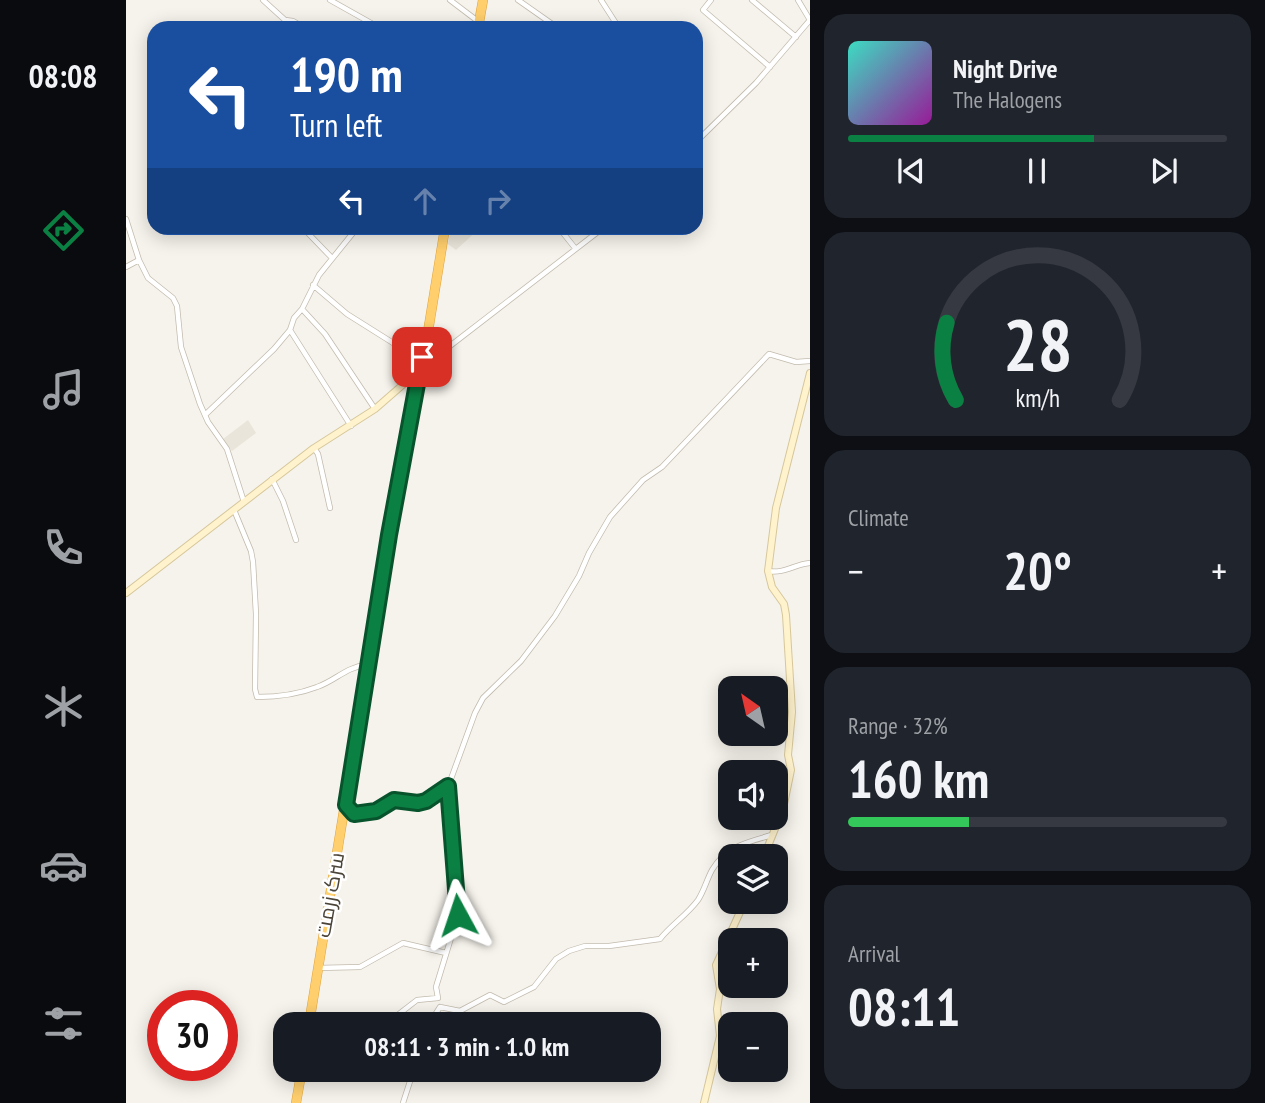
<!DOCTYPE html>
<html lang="en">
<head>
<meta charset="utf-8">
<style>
  body { margin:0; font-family:"PT Sans Narrow",Cairo,sans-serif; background:#20242c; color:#f1f3f6; height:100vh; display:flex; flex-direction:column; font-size:26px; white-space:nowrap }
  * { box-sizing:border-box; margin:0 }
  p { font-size:23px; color:#9ea1a6 }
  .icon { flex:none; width:38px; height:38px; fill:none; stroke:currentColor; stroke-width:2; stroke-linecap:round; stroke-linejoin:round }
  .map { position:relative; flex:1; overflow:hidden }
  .side { display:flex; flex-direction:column; gap:14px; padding:14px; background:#0d0f14; width:455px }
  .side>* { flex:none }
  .banner { position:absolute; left:21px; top:21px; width:556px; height:214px; border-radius:21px; box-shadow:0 4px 18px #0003; background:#1a4fa0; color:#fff; overflow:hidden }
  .needle { width:46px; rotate:326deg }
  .buttons { position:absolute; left:592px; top:676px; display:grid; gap:14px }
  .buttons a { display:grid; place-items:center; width:70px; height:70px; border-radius:14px; background:#171b24; box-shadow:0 4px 18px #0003; font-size:35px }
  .speed { position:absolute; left:21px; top:990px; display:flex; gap:14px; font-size:35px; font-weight:700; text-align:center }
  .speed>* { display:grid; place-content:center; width:91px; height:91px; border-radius:50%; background:#171b24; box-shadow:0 4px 18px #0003; line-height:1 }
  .speed .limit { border:10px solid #d22; background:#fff; color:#111 }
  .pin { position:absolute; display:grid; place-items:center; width:60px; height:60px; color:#fff; margin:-30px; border-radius:14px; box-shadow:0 4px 10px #0006 }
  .me { position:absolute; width:77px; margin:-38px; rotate:355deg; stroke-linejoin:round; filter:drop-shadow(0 0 5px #0008) }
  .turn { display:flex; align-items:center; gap:24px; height:147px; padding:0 28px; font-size:32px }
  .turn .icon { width:91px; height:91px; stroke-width:2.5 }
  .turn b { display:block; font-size:49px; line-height:60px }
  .lanes { display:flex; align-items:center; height:66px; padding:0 28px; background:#0003; justify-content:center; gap:35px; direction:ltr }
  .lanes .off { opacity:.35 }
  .big { font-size:52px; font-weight:600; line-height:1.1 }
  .side .card { flex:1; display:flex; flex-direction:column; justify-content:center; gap:10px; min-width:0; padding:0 24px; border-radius:21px; background:#20242c }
  .side .dial { align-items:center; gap:0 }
  .dial svg { height:182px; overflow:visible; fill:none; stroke:#363941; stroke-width:7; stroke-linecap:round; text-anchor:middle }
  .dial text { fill:#f1f3f6; stroke:none }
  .song { display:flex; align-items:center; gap:21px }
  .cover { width:84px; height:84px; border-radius:10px; background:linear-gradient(135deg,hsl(170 70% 55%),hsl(300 70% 35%)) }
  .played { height:7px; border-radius:4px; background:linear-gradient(90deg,#0b8043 65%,#363941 65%) }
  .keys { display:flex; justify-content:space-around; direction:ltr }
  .heat { display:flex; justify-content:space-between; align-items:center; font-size:38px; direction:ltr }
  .charge { height:10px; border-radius:5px; background:linear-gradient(90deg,#34c759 32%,#363941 0) }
  .trip { position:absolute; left:147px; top:1012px; width:388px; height:70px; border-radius:21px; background:#171b24; box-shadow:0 4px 18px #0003; font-weight:600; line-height:70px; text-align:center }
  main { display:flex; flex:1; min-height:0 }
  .dock { display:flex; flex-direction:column; width:126px; justify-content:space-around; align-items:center; background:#090b0e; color:#9ea1a6 }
  .dock .icon { width:49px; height:49px }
  .dock .on { color:#0b8043 }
  .dock b { font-size:32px; color:#f1f3f6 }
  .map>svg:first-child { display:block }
  .residential { fill:#eae5da }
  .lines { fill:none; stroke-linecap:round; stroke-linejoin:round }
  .street-casing { stroke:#c2bbae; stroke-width:6 }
  .secondary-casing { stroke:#d6c79b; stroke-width:8 }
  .highway-casing { stroke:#e0a43c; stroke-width:10 }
  .street { stroke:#fff; stroke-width:4.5 }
  .secondary { stroke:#fff3cd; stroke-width:6 }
  .highway { stroke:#ffcf6e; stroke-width:9 }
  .route-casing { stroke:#07532c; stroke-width:18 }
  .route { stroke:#0b8043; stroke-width:12 }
  .labels { text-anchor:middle; stroke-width:5; stroke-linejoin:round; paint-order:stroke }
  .street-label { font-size:21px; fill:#4b4439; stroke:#fff }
</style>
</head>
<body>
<main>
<nav class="dock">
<b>08:08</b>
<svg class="icon on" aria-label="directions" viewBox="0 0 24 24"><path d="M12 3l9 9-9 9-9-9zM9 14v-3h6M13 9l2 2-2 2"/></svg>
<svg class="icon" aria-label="music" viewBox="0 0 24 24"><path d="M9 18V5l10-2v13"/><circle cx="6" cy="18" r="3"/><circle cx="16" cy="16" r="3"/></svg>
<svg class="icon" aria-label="phone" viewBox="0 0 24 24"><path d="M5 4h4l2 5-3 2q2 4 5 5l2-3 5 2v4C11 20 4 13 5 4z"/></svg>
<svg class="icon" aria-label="climate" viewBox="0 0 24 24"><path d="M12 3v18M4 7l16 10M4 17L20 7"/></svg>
<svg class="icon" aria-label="car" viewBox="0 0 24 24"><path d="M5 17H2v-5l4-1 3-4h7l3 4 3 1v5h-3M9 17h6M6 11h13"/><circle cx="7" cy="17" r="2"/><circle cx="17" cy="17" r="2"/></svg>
<svg class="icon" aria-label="filters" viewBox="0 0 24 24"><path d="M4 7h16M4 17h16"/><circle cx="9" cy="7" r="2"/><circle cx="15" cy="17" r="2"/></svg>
</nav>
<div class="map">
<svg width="684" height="1103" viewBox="0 0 684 1103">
  <rect width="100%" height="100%" fill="#f6f3ec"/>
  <path class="residential" d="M325 228H354L330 250 322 244Z
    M122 420 130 433 106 451 97 439Z"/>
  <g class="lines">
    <defs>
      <path id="street" d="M137 0 159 20 167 21 179 28
        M204 0 254 28
        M324 0 353 22
        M392 0 432 28
        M475 0 493 28
        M585 0 577 10 644 67
        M626 0 670 37
        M672 0 684 20
        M155 28 159 20
        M570 142 630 83 684 20
        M0 219 13 260 22 278 47 298 51 306 55 347 74 404 82 422 101 449 118 502
        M177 228 206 258
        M433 228 449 248
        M0 267 13 260
        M187 285 221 314 291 358 296 357
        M176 309 199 334 249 409
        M164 330 225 426
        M298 366 477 228
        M79 415 148 349 164 330 168 318 176 309 193 275 231 228
        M188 448 192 454 204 508
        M146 479 157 501 170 540
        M108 510 125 551 127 562 130 614 129 689 131 697C150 697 173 694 191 687 209 681 220 667 240 665
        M642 571C658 574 669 564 684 563
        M220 806 227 814 249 811 268 800 292 803 300 801 322 787
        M191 968 234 967 277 943 320 953
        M314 1007 334 1011 364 995 378 1002 408 987 430 959 443 951 459 946H483L534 939C545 925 561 915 572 900 578 891 581 879 586 870 600 846 622 842 646 835
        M260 1024 291 1000 312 998 310 987 332 915 322 787 349 713 357 698 395 661 429 616 453 576 463 553 484 517 517 480 536 467 643 354 670 362 684 361
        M303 1024 314 1007
        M177 1074 199 1069
        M277 1103 288 1069"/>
      <path id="secondary" d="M0 593 188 448 249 409 296 368
        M638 856 657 809 665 770 662 755 666 712 660 615 658 604 646 587 642 571 650 508 684 373
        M578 1103 594 1036 591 1009 594 989 590 965 619 901"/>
      <path id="highway" d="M352 28 357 0
        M183 1024 263 535 296 368 319 228
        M170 1103 176 1069"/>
    </defs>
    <use href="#street" class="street-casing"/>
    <use href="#secondary" class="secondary-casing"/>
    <use href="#highway" class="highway-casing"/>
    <use href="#street" class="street"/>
    <use href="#secondary" class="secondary"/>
    <use href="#highway" class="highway"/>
  </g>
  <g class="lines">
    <defs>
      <path id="route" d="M296 357 263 535 220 805 228 814 250 811 268 800 292 803 300 801 322 786 332 915"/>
    </defs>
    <use href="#route" class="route-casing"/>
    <use href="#route" class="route"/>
  </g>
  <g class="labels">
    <g class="street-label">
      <text transform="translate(204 895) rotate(-80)" y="7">سرک زرمت</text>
    </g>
  </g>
</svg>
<div class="buttons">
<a><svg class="needle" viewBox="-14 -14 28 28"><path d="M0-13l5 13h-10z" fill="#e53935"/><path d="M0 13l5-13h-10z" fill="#9ea1a6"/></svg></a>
<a><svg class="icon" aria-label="sound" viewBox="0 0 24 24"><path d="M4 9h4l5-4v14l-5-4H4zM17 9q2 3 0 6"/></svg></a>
<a><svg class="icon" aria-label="layers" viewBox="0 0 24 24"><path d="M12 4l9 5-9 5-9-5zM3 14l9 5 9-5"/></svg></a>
<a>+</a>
<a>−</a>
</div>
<div class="speed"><div class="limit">30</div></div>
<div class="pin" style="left:296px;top:357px;background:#d93025"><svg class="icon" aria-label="arrive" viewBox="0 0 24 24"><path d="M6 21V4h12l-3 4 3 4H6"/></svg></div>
<svg class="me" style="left:332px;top:915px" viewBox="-20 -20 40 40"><path d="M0-17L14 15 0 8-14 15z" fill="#0b8043" stroke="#fff" stroke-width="4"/></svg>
<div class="trip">08:11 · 3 min · 1.0 km</div>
<div class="banner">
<div class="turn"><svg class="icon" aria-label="left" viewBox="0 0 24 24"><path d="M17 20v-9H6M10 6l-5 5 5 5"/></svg><div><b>190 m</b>Turn left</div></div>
<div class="lanes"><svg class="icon" aria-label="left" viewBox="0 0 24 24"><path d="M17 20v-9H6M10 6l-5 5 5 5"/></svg><svg class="icon off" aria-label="ahead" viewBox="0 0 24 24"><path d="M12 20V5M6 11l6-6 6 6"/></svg><svg class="icon off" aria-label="right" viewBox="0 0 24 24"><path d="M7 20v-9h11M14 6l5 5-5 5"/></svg></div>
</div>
</div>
<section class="side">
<div class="card">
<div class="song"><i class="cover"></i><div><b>Night Drive</b><p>The Halogens</p></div></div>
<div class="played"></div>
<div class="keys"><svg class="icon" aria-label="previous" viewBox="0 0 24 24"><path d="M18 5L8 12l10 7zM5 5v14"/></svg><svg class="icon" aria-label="pause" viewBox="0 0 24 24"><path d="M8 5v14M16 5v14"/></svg><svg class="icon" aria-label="next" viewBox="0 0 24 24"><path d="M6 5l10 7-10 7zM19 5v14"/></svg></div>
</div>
<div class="card dial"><svg viewBox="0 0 100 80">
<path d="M14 69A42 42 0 1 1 86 69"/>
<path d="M14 69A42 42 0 0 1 10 35" stroke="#0b8043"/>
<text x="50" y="56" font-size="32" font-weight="700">28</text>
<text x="50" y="72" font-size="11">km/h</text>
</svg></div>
<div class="card"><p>Climate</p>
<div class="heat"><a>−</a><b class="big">20°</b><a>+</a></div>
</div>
<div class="card"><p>Range · 32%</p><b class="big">160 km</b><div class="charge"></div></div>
<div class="card"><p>Arrival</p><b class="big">08:11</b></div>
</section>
</main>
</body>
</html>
